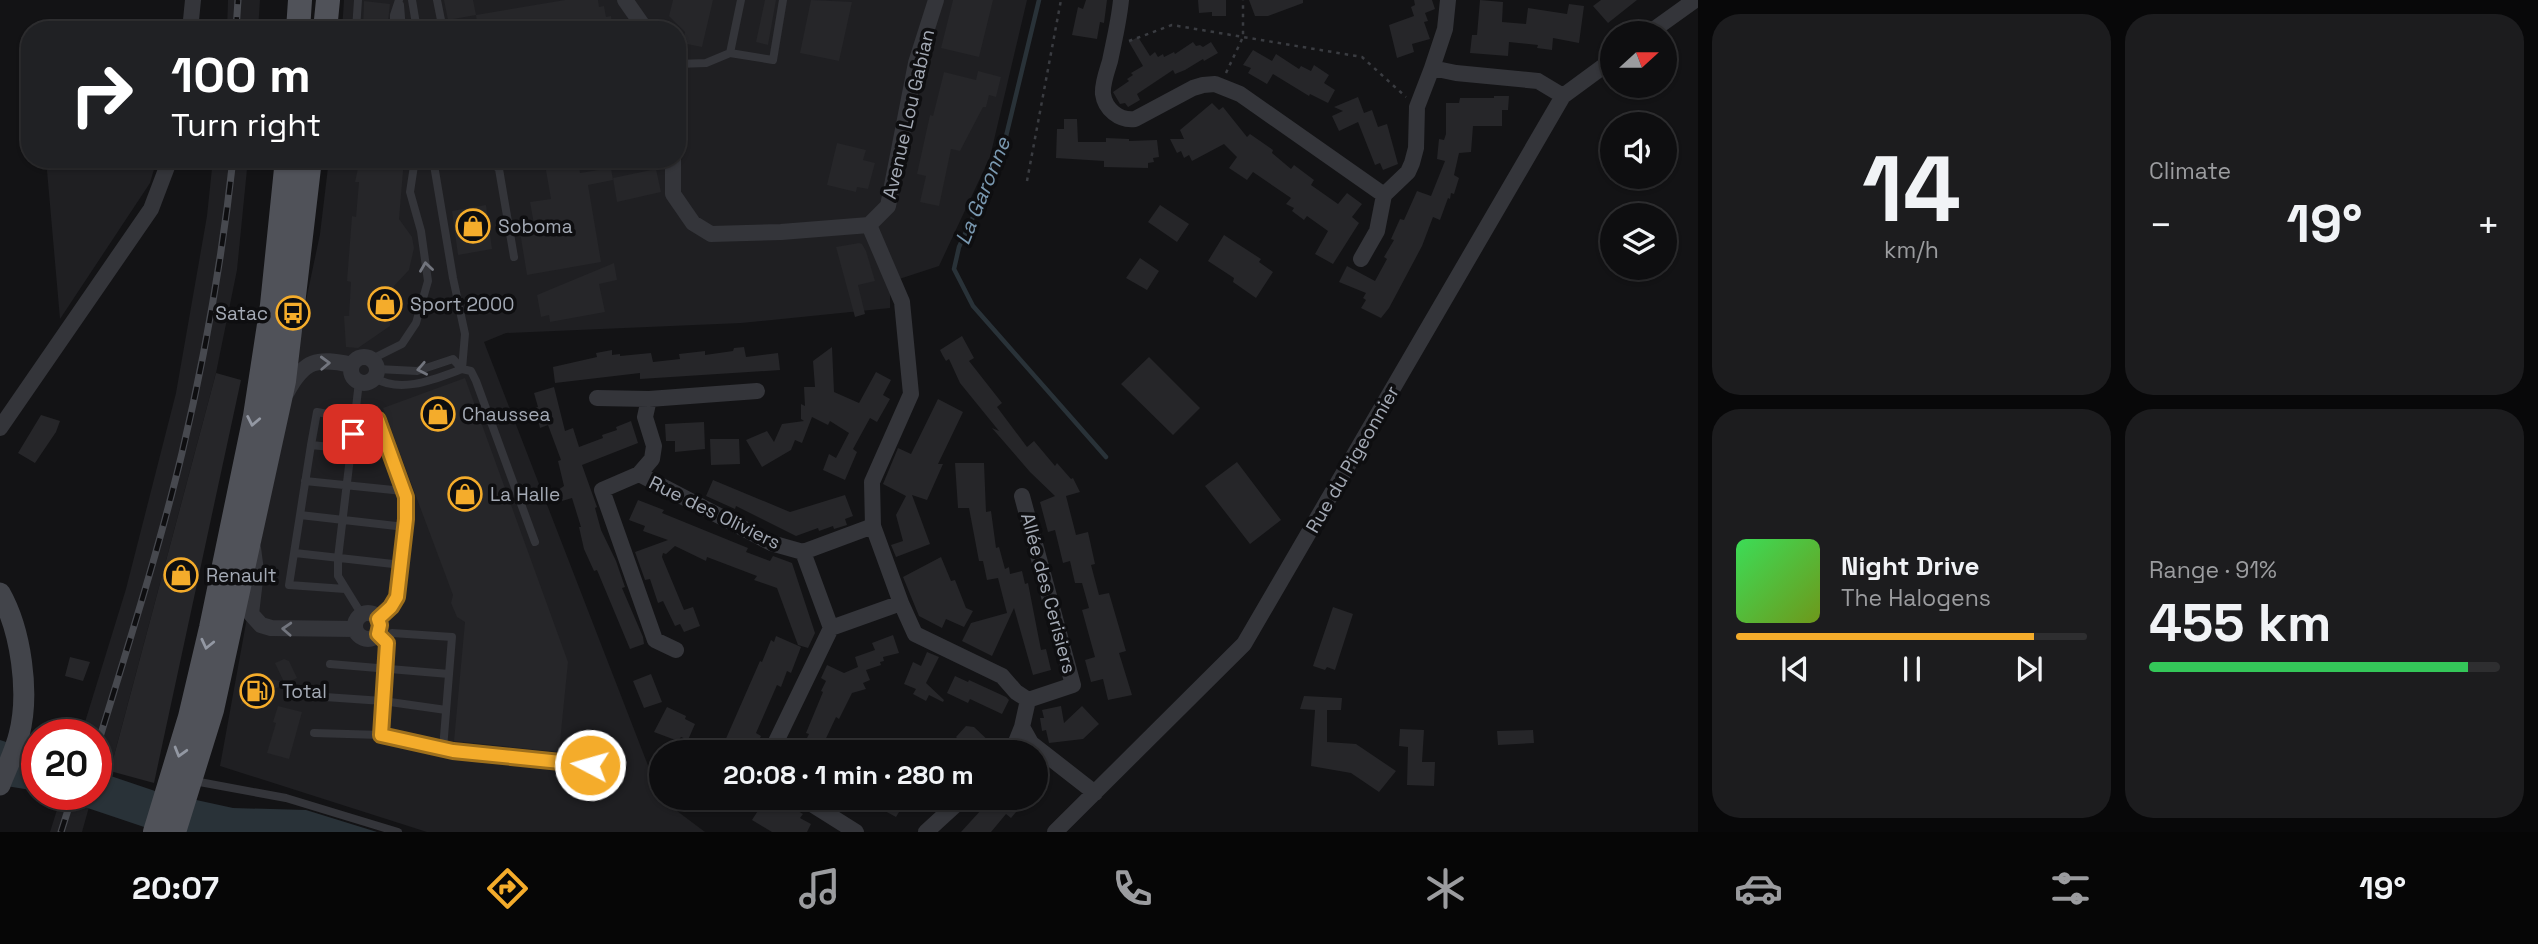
<!DOCTYPE html>
<html lang="en">
<head>
<meta charset="utf-8">
<style>
  body { margin:0; font-family:"Space Grotesk",sans-serif; background:#1c1c1e; color:#f1f3f6; height:100vh; display:flex; flex-direction:column; font-size:26px; white-space:nowrap }
  * { box-sizing:border-box; margin:0 }
  p { font-size:23px; color:#9b9c9f }
  .icon { flex:none; width:38px; height:38px; fill:none; stroke:currentColor; stroke-width:2; stroke-linecap:round; stroke-linejoin:round }
  .map { position:relative; flex:1; overflow:hidden }
  .drawer { display:flex; flex-direction:column; gap:14px; padding:14px; background:#080809; width:840px }
  .drawer>* { flex:none }
  .top-card { position:absolute; left:21px; top:21px; width:665px; height:147px; border-radius:28px; box-shadow:0 2px 5px #0004,0 0 0 2px #2e2e30; background:#202124; color:#fff; overflow:hidden }
  .needle { width:46px; rotate:69deg }
  .controls { position:absolute; left:1600px; top:21px; display:grid; gap:14px }
  .controls a { display:grid; place-items:center; width:77px; height:77px; border-radius:50%; background:#0e0e10; box-shadow:0 2px 5px #0004,0 0 0 2px #2e2e30; font-size:35px }
  .speed { position:absolute; left:21px; top:719px; display:flex; gap:14px; font-size:35px; font-weight:700; text-align:center }
  .speed>* { display:grid; place-content:center; width:91px; height:91px; border-radius:50%; background:#0e0e10; box-shadow:0 2px 5px #0004,0 0 0 2px #2e2e30; line-height:1 }
  .speed .limit { border:10px solid #d22; background:#fff; color:#111 }
  .pin { position:absolute; display:grid; place-items:center; width:60px; height:60px; color:#fff; margin:-30px; border-radius:14px; box-shadow:0 4px 10px #0006 }
  .me { position:absolute; width:77px; margin:-38px; rotate:276deg; stroke-linejoin:round; filter:drop-shadow(0 0 5px #0008) }
  .turn { display:flex; align-items:center; gap:24px; height:147px; padding:0 35px; font-size:32px }
  .turn .icon { width:91px; height:91px; stroke-width:2.5 }
  .turn b { display:block; font-size:49px; line-height:60px }
  .big { font-size:52px; font-weight:600; line-height:1.1 }
  .drawer .widget { flex:1; display:flex; flex-direction:column; justify-content:center; gap:10px; min-width:0; padding:0 24px; border-radius:28px; background:#1c1c1e }
  .drawer .dial { align-items:center; gap:0 }
  .dial b { font-size:91px; line-height:1 }
  .song { display:flex; align-items:center; gap:21px }
  .cover { width:84px; height:84px; border-radius:10px; background:linear-gradient(135deg,hsl(130 70% 55%),hsl(80 70% 35%)) }
  .played { height:7px; border-radius:4px; background:linear-gradient(90deg,#f4ac2b 85%,#2e2e30 85%) }
  .keys { display:flex; justify-content:space-around; direction:ltr }
  .heat { display:flex; justify-content:space-between; align-items:center; font-size:38px; direction:ltr }
  .charge { height:10px; border-radius:5px; background:linear-gradient(90deg,#34c759 91%,#2e2e30 0) }
  .drawer .tiles { flex:1; display:grid; gap:14px; grid-template-columns:repeat(2,1fr) }
  .trip { position:absolute; left:649px; top:740px; width:399px; height:70px; border-radius:35px; background:#0e0e10; box-shadow:0 2px 5px #0004,0 0 0 2px #2e2e30; font-weight:600; line-height:70px; text-align:center }
  .menu { display:flex; height:112px; justify-content:space-around; align-items:center; background:#060606; color:#9b9c9f }
  .menu .icon { width:49px; height:49px }
  .menu .selected { color:#f4ac2b }
  .menu b { font-size:32px; color:#f1f3f6 }
  main { display:flex; flex:1; min-height:0 }
  .map>svg:first-child { display:block }
  .built { fill:#1f1f22 }
  .water { fill:#293238 }
  .lines { fill:none; stroke-linecap:round; stroke-linejoin:round }
  .stream { stroke:#293238; stroke-width:4.5 }
  .building { fill:#262629 }
  .path { stroke:#3a3c41; stroke-width:2.5; stroke-dasharray:3.5 5; stroke-linecap:butt }
  .service { stroke:#34353a; stroke-width:8 }
  .minor { stroke:#34353a; stroke-width:16 }
  .secondary { stroke:#42444a; stroke-width:21 }
  .primary { stroke:#505259; stroke-width:24 }
  .rail-casing { stroke:#47494f; stroke-width:7 }
  .rail { stroke:#0e0e10; stroke-width:4.5; stroke-dasharray:13; stroke-linecap:butt }
  .oneway { stroke:#72757e }
  .oneway2 { stroke:#9398a3 }
  .route-casing { stroke:#9f701c; stroke-width:18 }
  .route { stroke:#f4ac2b; stroke-width:12 }
  .labels { text-anchor:middle; stroke-width:7; stroke-linejoin:round; paint-order:stroke }
  .street-label { font-size:19px; fill:#a4aab5; stroke:#0e0e10 }
  .poi-label { font-size:19px; fill:#a4aab5; stroke:#0e0e10; text-anchor:start }
  .water-label { font-size:21px; font-style:italic; fill:#7a99b1; stroke:#0e0e10 }
</style>
</head>
<body>
<main>
<div class="map">
<svg width="1698" height="832" viewBox="0 0 1698 832">
  <rect width="100%" height="100%" fill="#131315"/>
  <path class="built" d="M228 0H260L258 30H227Z
    M344 0H1027L990 157 939 266 890 282V308L741 323 506 333 484 342 661 799 705 832H427L220 766 297 343 320 234 329 159H677V30H342Z
    M46 159H157L150 183 60 319Z
    M213 159H248L237 270 216 373 110 771 96 766V735H81L126 589 176 393 207 216Z
    M61 797 89 807 82 832H50Z"/>
  <path class="water" d="M0 740 37 752V791L0 785Z
    M96 771 155 791 233 808 306 810 377 832H159L49 795 96 794Z"/>
  <g class="lines">
    <path class="stream" d="M1039 0 1001 157 959 247 954 269 973 306 1106 457"/>
  </g>
  <path class="building" d="M444 0H473L476 15 448 20Z
    M565 0H598L599 7 604 6 606 17 611 16 613 30H478L476 15Z
    M673 0H713L702 47 682 43 685 32 669 16Z
    M765 0H776L768 45 756 42Z
    M811 0 852 2 839 61 800 53Z
    M953 0H993L979 57 941 48Z
    M1086 0H1107L1104 23 1100 22 1097 39 1072 35 1078 7 1083 9Z
    M1198 0H1226V16H1212V12L1199 13Z
    M1249 0H1303V3L1268 16H1255Z
    M1414 0H1432L1435 9 1425 13 1428 21 1424 22 1430 39 1412 44 1414 52 1397 58 1389 25 1414 16 1411 7 1415 5Z
    M1480 0 1503 2 1502 22 1526 24 1528 8 1567 14 1569 4 1584 6 1579 43 1553 38 1552 50 1537 48 1538 45 1509 42 1508 56 1470 53 1472 35H1477Z
    M1601 0H1637L1608 23 1593 6Z
    M364 1 390 4 387 30H363Z
    M1138 37 1150 56 1155 52 1158 57 1163 54 1164 57 1174 52 1175 54 1193 42 1196 46 1200 45 1203 47 1211 42 1218 53 1204 61 1203 59 1185 70 1175 74 1173 70 1137 94 1140 100 1128 107 1125 103 1120 104 1113 92 1129 81 1127 79 1133 75 1131 73 1143 66 1129 42Z
    M1253 50 1272 61 1276 54 1299 69 1301 66 1311 71 1314 65 1329 75 1324 83 1335 90 1328 103 1310 94 1309 96 1273 74 1267 84 1248 73 1251 68 1243 65Z
    M978 71 1001 77 996 97 989 95 986 107H983L960 151 951 149 939 206 920 202 926 176 917 174 930 115 933 116 944 72 976 80Z
    M1494 96H1509L1508 110H1502V126H1473L1471 152 1459 153 1454 175 1459 178 1454 194 1451 193 1450 199 1448 198 1440 220 1433 217 1422 246 1389 308 1381 318 1361 308 1366 300 1363 298 1366 293 1339 282 1347 266 1375 281 1387 259 1384 257 1394 240 1391 239 1400 219 1404 220 1417 191 1431 196 1445 161 1437 159 1439 139 1444 140 1446 134V103H1459L1460 98H1494Z
    M1358 97 1364 113 1372 110 1378 127 1387 124 1398 164 1383 170 1380 163 1375 165 1358 122 1339 131 1332 116 1343 111 1334 107Z
    M1212 103 1219 110 1223 107 1247 137 1250 134 1273 150 1272 153 1291 169 1294 165 1314 180 1311 185 1338 204 1347 193 1362 204 1352 217 1359 223 1333 264 1315 254 1328 231 1307 216 1304 220 1292 211 1294 208 1286 204 1291 198 1253 172 1247 180 1229 168 1237 157 1224 144 1192 161 1189 155 1184 158 1181 151 1177 153 1170 139H1184L1180 130Z
    M1064 119H1077L1078 142H1106V138L1129 139V141L1157 140 1159 157 1153 158 1154 162 1148 163V168L1104 167V161L1056 158 1057 129H1064Z
    M837 143 866 150 863 160 875 163 868 189 857 187 856 192 827 185Z
    M360 159H404L399 219 412 237 414 248 409 270 394 286 390 326 358 348 346 347 344 316H349L351 282 347 281 352 216 356 217 359 182H355Z
    M544 159H578L580 173 611 168 613 180 588 185 601 262 527 275 520 232 535 230 530 202 551 199Z
    M656 169 661 192 617 202 613 178Z
    M486 205 492 249 458 255 452 211Z
    M1160 205 1189 224 1177 242 1148 222Z
    M1224 235 1261 259 1259 262 1273 272 1256 298 1233 282 1234 278 1208 261Z
    M859 243 862 244 866 251 875 281 858 285 865 314 855 317 836 247Z
    M1140 258 1159 271 1147 290 1126 278Z
    M614 263 617 280 599 284 605 312 550 322 549 315 541 317 537 295Z
    M962 336 974 358 969 361 1002 403 997 407 1027 447 1034 441 1055 466 1057 463 1071 479 1073 478 1080 492 1066 496 1076 535 1088 532 1095 564 1091 565 1099 595 1109 593 1126 651 1119 653 1132 695 1108 700 1103 679 1091 682 1085 660 1095 657 1082 610 1089 608 1082 583H1075L1070 561 1063 563 1055 530 1048 532 1040 502 1055 496 1030 472 992 428 999 431 960 383 949 359 946 361 943 356 940 350Z
    M744 347 746 357 778 353 780 370 640 379V373L555 383 553 367 597 357 596 353 612 350V355L620 354V356L651 353 653 362 680 359 679 354 705 351V355L733 351 734 348Z
    M832 347 834 392 859 403 876 372 891 380 883 395 890 399 877 422 870 418 853 449 857 452 845 480 823 470 829 454 836 458 849 433 830 421 828 425 812 417 802 443 795 440 791 450 762 467 746 440 767 431 774 442 782 424 804 421 801 419V404L805 406 804 387H815L813 361Z
    M1149 357 1200 408 1173 435 1121 384Z
    M216 373 241 380 154 783 110 771Z
    M465 378 568 662 559 752 454 741 465 622 457 617 451 603 453 595 383 408Z
    M554 387 565 431 573 428 579 447 603 438 602 435 617 430 616 427 631 421 638 443 582 465 597 507 595 508 601 530 616 561 625 587 622 588 643 637 644 644 630 649 597 570 594 571 584 549 579 527H581L572 498 562 501 558 490 564 486 558 461 561 460 548 425 540 428 535 408 538 407 534 393Z
    M938 399 963 412 938 464H943L927 500 912 495 930 544 896 557 891 545 903 541 896 515 906 496 883 484 898 448 911 454Z
    M41 415 60 421 56 432 35 463 18 453Z
    M704 422 705 449 675 452V441H666L665 424Z
    M710 439H739L740 464 711 465Z
    M1237 462 1281 520 1250 544 1205 486Z
    M955 463H984L986 512 991 511 996 548 999 547 1005 569 1009 567 1010 574 1022 571 1025 584 1028 583 1041 650 1046 649 1051 670 1033 675 1014 608 992 656 962 641 971 623 1007 613 998 578 987 580 983 561H979L969 508H958Z
    M713 480 790 512 845 495 853 516 845 519 847 525 834 529 833 526 819 531 818 528 796 536 736 506 735 509 706 496Z
    M638 500 664 510 662 513 748 548 746 552 770 561 773 556 792 563 815 633 808 648 798 645 777 588 754 580 757 576 707 557 706 561 675 546 666 554 663 553 662 557 684 610 693 607 700 626 684 632 680 624 675 626 663 601 658 603 650 579 645 580 635 552 668 540 643 531 645 526 629 520Z
    M941 557 951 581 955 580 966 608 973 611 964 627 946 619 942 628 919 616 903 577Z
    M1333 607 1353 614 1335 670 1327 667 1325 670 1313 666Z
    M893 635 899 653 883 657 884 661 880 662 881 665 866 670 870 680 863 683 866 689 852 693 839 719 836 717 821 749 805 742 809 734 806 733 823 692 821 691 826 681 821 678 827 665 844 673 858 667 855 657 875 650 872 643Z
    M776 636 801 647 791 673 787 671 781 687 777 685 756 733 761 736 756 747 749 744 745 752H727L721 750 760 661 762 662 771 640 774 642Z
    M927 652 939 657 926 683 944 700 943 702 929 695 926 701 913 694 916 689 904 684 913 662 921 666Z
    M70 657 90 662 83 681 65 676Z
    M284 659 289 661 297 678 241 705 249 674 284 682 275 663Z
    M651 674 662 702 644 708 633 681Z
    M955 676 968 682 969 680 1006 697 1009 700 1002 714 970 699 968 703 947 693Z
    M1304 696 1342 698 1341 710H1327V742L1356 744 1396 771 1379 792 1351 773 1311 766 1315 710 1300 709Z
    M278 706 302 712 289 759 267 753 276 723 273 722Z
    M1061 706 1064 723 1082 706 1099 724 1083 739 1049 743 1046 730 1042 731 1040 718H1044L1042 710Z
    M667 707 686 716 685 719 695 724 688 740 681 737 678 741 654 732Z
    M966 726 974 727 993 745 987 752H959L965 746 956 737Z
    M1400 729 1424 730 1422 762H1435L1434 786 1407 785 1408 747 1399 746Z
    M1533 730 1534 743 1498 745 1497 731Z
    M766 798 780 803 781 801 803 814 800 818 811 824 807 832H772L752 820Z
    M861 798H899L905 802 896 817Z
    M992 798H1028L1011 818 1006 814 991 832H961Z"/>
  <g class="lines">
    <path class="path" d="M1129 41 1172 25 1362 57 1406 97
      M1226 73 1243 37V0
      M1027 181 1061 0"/>
    <path class="service" d="M412 0 417 30
      M437 0 443 30
      M741 0 730 53 773 60 783 0
      M400 5 402 30
      M356 30 358 0
      M394 30V15L399 0
      M677 64 706 63 730 53
      M433 159 453 278 465 334 462 369
      M487 159 499 169 514 257
      M372 359 402 344 416 323 428 281 421 231 410 192 415 159
      M377 369 417 371 453 359 462 369
      M462 369 471 371 476 381 535 542
      M375 378C401 394 435 379 462 369
      M359 382 338 558V576L362 615
      M311 445 317 412 354 419 378 420 406 497 405 536 397 597 391 607 378 619
      M305 481 403 491
      M300 515 405 527
      M295 553 402 565
      M345 589 289 585 311 445 390 453
      M378 634 387 643 381 735 453 751 617 768
      M387 643 392 633 452 637 443 749
      M330 664 449 674
      M325 697 383 701 446 710
      M314 733 381 735
      M194 781 286 798 398 832"/>
    <path class="minor" d="M625 0 646 30
      M1121 0C1119 21 1114 41 1110 61 1107 71 1102 84 1103 94 1105 109 1119 121 1135 119L1193 88 1203 85 1215 84 1240 94 1384 195 1408 172 1412 163 1416 148 1417 107 1432 68
      M1448 0 1445 29 1432 68 1456 73 1538 81 1563 96
      M190 30 193 0
      M1649 33 1695 0
      M673 159V194L693 223 711 234 781 232 869 225 888 206 916 63 936 0
      M869 225 902 302 911 394 872 482 873 526 901 603 831 628 803 552 873 526
      M1361 259 1377 231 1384 195
      M351 370a13 13 0 1 1 26 0a13 13 0 1 1-26 0Z
      M287 392C304 360 317 357 352 365
      M597 398 649 399
      M0 428 151 209 170 159
      M639 474 652 459 654 446 645 417 649 399 757 391
      M1022 496 1073 685 1028 700
      M253 548 256 571 251 614 261 625 271 628 355 629
      M901 603 915 634 1002 676 1016 692 1028 700 1022 727 1031 743 1095 793
      M355 626a13 13 0 1 1 26 0a13 13 0 1 1-26 0Z
      M676 650 655 640 602 490 639 474 771 543 803 552
      M771 752 831 628
      M1012 752 1022 727
      M802 798 856 832
      M926 832 963 798
      M1055 832 1244 644 1563 96 1612 60"/>
    <path class="secondary" d="M0 593C21 630 30 693 19 735 15 752 6 769 0 785"/>
    <path class="primary" d="M298 30 300 0
      M325 30 328 0
      M155 832 190 717 211 628 255 416 272 305 287 159
      M174 832 212 710 284 381 310 159"/>
    <defs>
      <path id="rail" d="M236 30 238 0
        M96 750C126 652 158 553 182 453 205 356 222 259 233 159
        M61 832 73 794"/>
    </defs>
    <use href="#rail" class="rail-casing"/>
    <use href="#rail" class="rail"/>
  </g>
  <defs><path id="oneway-chevron" d="M-2-3.5L2.5 0L-2 3.5" fill="none" stroke-width="1.6" stroke-linecap="round" stroke-linejoin="round" transform="scale(1.75)"/></defs>
  <g class="oneway">
    <use href="#oneway-chevron" transform="translate(426 267) rotate(-98)"/>
    <use href="#oneway-chevron" transform="translate(325 363) rotate(-2)"/>
    <use href="#oneway-chevron" transform="translate(422 369) rotate(169)"/>
    <use href="#oneway-chevron" transform="translate(287 629) rotate(-177)"/>
  </g>
  <g class="oneway2">
    <use href="#oneway-chevron" transform="translate(253 421) rotate(101)"/>
    <use href="#oneway-chevron" transform="translate(207 644) rotate(103)"/>
    <use href="#oneway-chevron" transform="translate(180 752) rotate(106)"/>
  </g>
  <g class="lines">
    <defs>
      <path id="route" d="M353 434 354 419 378 420 406 497V519L397 597 391 607 378 619 380 625 378 634 387 643 381 735 453 751 590 765"/>
    </defs>
    <use href="#route" class="route-casing"/>
    <use href="#route" class="route"/>
  </g>
  <defs>
    <symbol id="shop-ring" viewBox="-11 -11 22 22"><circle r="9.5" fill="#0e0e10" stroke="#f4ac2b" stroke-width="1.5"/><path d="M-5-2.5h2.3a2.7 3.5 0 0 1 5.4 0H5L5.5 6h-11ZM-1.5-2.5h3a1.5 2.3 0 0 0-3 0Z" fill="#f4ac2b"/></symbol>
    <symbol id="bus-ring" viewBox="-11 -11 22 22"><circle r="9.5" fill="#0e0e10" stroke="#f4ac2b" stroke-width="1.5"/><path d="M-5-6H5V4H4V6H2V4H-2V6H-4V4H-5ZM-3.5-4V0h7V-4ZM-3.5 1.2v1.5H-2V1.2ZM2 1.2v1.5H3.5V1.2Z" fill="#f4ac2b"/></symbol>
    <symbol id="fuel-ring" viewBox="-11 -11 22 22"><circle r="9.5" fill="#0e0e10" stroke="#f4ac2b" stroke-width="1.5"/><path d="M-5.5-6h7V0h2V4h1.3V-2.5L3-4.5l.8-.8L6-3V5H2.5V1h-1V6h-7ZM-4.2-4.7v3.2H.2V-4.7Z" fill="#f4ac2b"/></symbol>
  </defs>
  <g fill-rule="evenodd">
    <use href="#shop-ring" x="454" y="207" width="38" height="38"/>
    <use href="#shop-ring" x="366" y="285" width="38" height="38"/>
    <use href="#bus-ring" x="274" y="294" width="38" height="38"/>
    <use href="#shop-ring" x="419" y="395" width="38" height="38"/>
    <use href="#shop-ring" x="446" y="475" width="38" height="38"/>
    <use href="#shop-ring" x="162" y="556" width="38" height="38"/>
    <use href="#fuel-ring" x="238" y="672" width="38" height="38"/>
  </g>
  <g class="labels">
    <g class="street-label">
      <text transform="translate(908 114) rotate(-77)" y="7">Avenue Lou Gabian</text>
      <text transform="translate(1352 459) rotate(-60)" y="7">Rue du Pigeonnier</text>
      <text transform="translate(715 512) rotate(26)" y="7">Rue des Oliviers</text>
      <text transform="translate(1049 593) rotate(75)" y="7">Allée des Cerisiers</text>
    </g>
    <g class="poi-label">
      <text x="498" y="233">Soboma</text>
      <text x="410" y="311">Sport 2000</text>
      <text x="268" y="320" text-anchor="end">Satac</text>
      <text x="462" y="421">Chaussea</text>
      <text x="490" y="501">La Halle</text>
      <text x="206" y="582">Renault</text>
      <text x="282" y="698">Total</text>
    </g>
    <g class="water-label">
      <text transform="translate(983 191) rotate(-68)" y="7">La Garonne</text>
    </g>
  </g>
</svg>
<div class="controls">
<a><svg class="needle" viewBox="-14 -14 28 28"><path d="M0-13l5 13h-10z" fill="#e53935"/><path d="M0 13l5-13h-10z" fill="#9b9c9f"/></svg></a>
<a><svg class="icon" aria-label="sound" viewBox="0 0 24 24"><path d="M4 9h4l5-4v14l-5-4H4zM17 9q2 3 0 6"/></svg></a>
<a><svg class="icon" aria-label="layers" viewBox="0 0 24 24"><path d="M12 4l9 5-9 5-9-5zM3 14l9 5 9-5"/></svg></a>
</div>
<div class="speed"><div class="limit">20</div></div>
<div class="pin" style="left:353px;top:434px;background:#d93025"><svg class="icon" aria-label="arrive" viewBox="0 0 24 24"><path d="M6 21V4h12l-3 4 3 4H6"/></svg></div>
<svg class="me" style="left:590px;top:765px" viewBox="-20 -20 40 40"><circle r="17" fill="#f4ac2b" stroke="#fff" stroke-width="3"/><path d="M0-11L8 9 0 5-8 9z" fill="#fff"/></svg>
<div class="trip">20:08 · 1 min · 280 m</div>
<div class="top-card">
<div class="turn"><svg class="icon" aria-label="right" viewBox="0 0 24 24"><path d="M7 20v-9h11M14 6l5 5-5 5"/></svg><div><b>100 m</b>Turn right</div></div>
</div>
</div>
<section class="drawer">
<div class="tiles">
<div class="widget dial"><b>14</b><p>km/h</p></div>
<div class="widget"><p>Climate</p>
<div class="heat"><a>−</a><b class="big">19°</b><a>+</a></div>
</div>
<div class="widget">
<div class="song"><i class="cover"></i><div><b>Night Drive</b><p>The Halogens</p></div></div>
<div class="played"></div>
<div class="keys"><svg class="icon" aria-label="previous" viewBox="0 0 24 24"><path d="M18 5L8 12l10 7zM5 5v14"/></svg><svg class="icon" aria-label="pause" viewBox="0 0 24 24"><path d="M8 5v14M16 5v14"/></svg><svg class="icon" aria-label="next" viewBox="0 0 24 24"><path d="M6 5l10 7-10 7zM19 5v14"/></svg></div>
</div>
<div class="widget"><p>Range · 91%</p><b class="big">455 km</b><div class="charge"></div></div>
</div>
</section>
</main>
<nav class="menu">
<b>20:07</b>
<svg class="icon selected" aria-label="directions" viewBox="0 0 24 24"><path d="M12 3l9 9-9 9-9-9zM9 14v-3h6M13 9l2 2-2 2"/></svg>
<svg class="icon" aria-label="music" viewBox="0 0 24 24"><path d="M9 18V5l10-2v13"/><circle cx="6" cy="18" r="3"/><circle cx="16" cy="16" r="3"/></svg>
<svg class="icon" aria-label="phone" viewBox="0 0 24 24"><path d="M5 4h4l2 5-3 2q2 4 5 5l2-3 5 2v4C11 20 4 13 5 4z"/></svg>
<svg class="icon" aria-label="climate" viewBox="0 0 24 24"><path d="M12 3v18M4 7l16 10M4 17L20 7"/></svg>
<svg class="icon" aria-label="car" viewBox="0 0 24 24"><path d="M5 17H2v-5l4-1 3-4h7l3 4 3 1v5h-3M9 17h6M6 11h13"/><circle cx="7" cy="17" r="2"/><circle cx="17" cy="17" r="2"/></svg>
<svg class="icon" aria-label="filters" viewBox="0 0 24 24"><path d="M4 7h16M4 17h16"/><circle cx="9" cy="7" r="2"/><circle cx="15" cy="17" r="2"/></svg>
<b>19°</b>
</nav>
</body>
</html>
